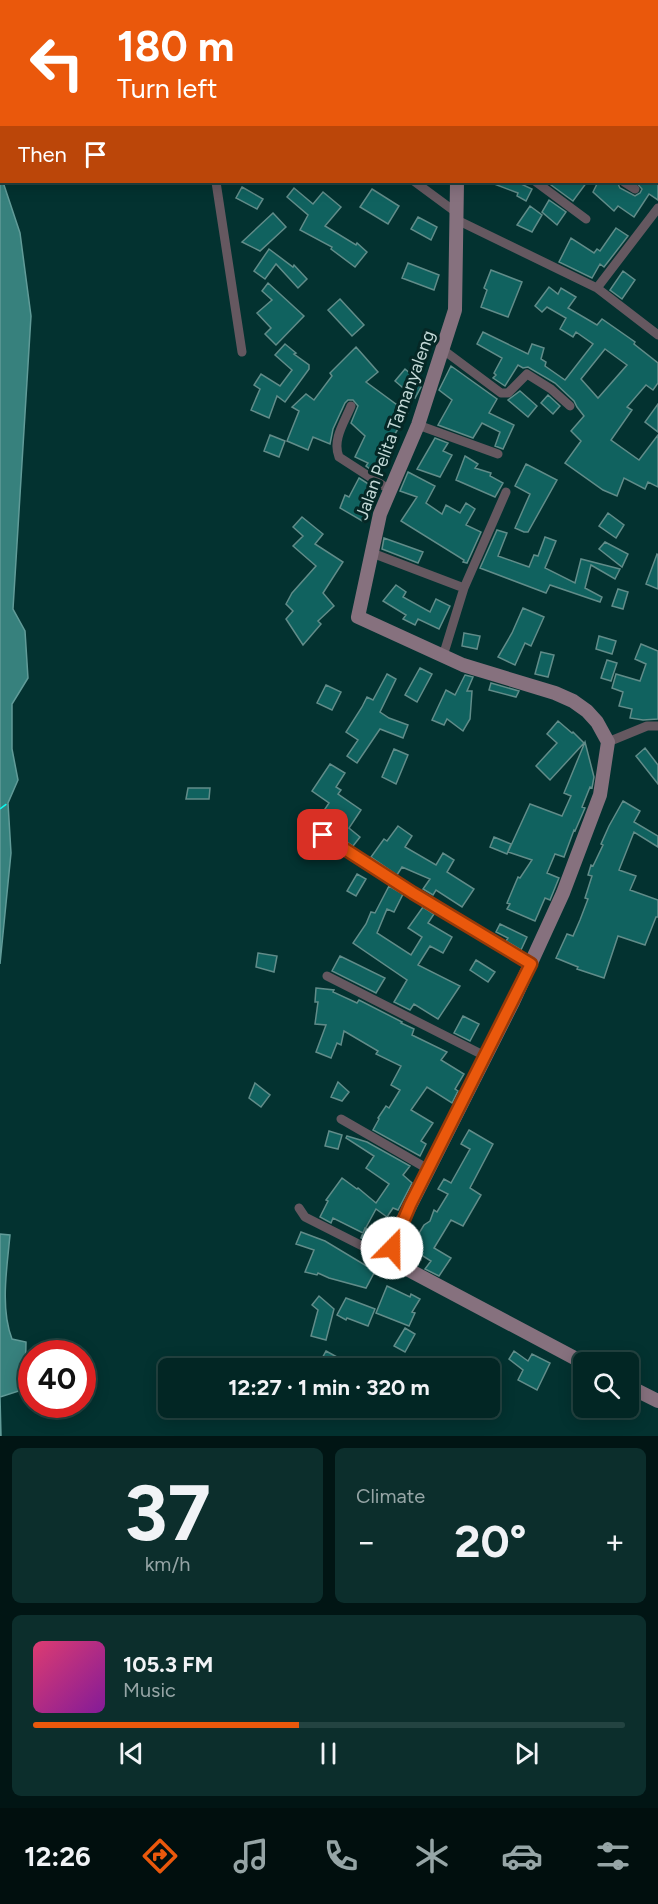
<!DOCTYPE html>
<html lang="en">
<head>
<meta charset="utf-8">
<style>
  body { margin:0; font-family:Figtree,sans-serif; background:#0c2e2c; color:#f1f3f6; height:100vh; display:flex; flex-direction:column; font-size:22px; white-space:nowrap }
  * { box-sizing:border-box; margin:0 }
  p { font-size:20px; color:#96a5a6 }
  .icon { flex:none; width:33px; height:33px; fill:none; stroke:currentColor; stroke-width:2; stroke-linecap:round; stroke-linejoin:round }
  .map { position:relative; height:1436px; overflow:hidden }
  .drawer { display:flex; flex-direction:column; gap:12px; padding:12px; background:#011514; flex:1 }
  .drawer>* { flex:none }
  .banner { position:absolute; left:0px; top:0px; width:658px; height:183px; box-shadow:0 3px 15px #0003,0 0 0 2px #234341; background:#ea580c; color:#fff; overflow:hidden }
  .buttons { position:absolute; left:573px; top:1352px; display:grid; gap:12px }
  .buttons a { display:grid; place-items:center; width:66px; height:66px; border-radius:9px; background:#022624; box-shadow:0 3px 15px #0003,0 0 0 2px #234341; font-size:30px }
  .speed { position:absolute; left:18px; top:1340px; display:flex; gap:12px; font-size:30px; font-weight:700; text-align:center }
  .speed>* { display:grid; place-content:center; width:78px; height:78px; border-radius:50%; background:#022624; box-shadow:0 3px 15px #0003,0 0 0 2px #234341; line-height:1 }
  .speed .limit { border:9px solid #d22; background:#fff; color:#111 }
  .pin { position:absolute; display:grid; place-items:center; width:51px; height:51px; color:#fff; margin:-26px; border-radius:12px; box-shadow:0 3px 9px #0006 }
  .me { position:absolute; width:66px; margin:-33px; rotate:22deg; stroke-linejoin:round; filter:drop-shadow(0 0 4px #0008) }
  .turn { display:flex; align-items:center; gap:21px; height:126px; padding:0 18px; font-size:27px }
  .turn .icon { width:78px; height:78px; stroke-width:2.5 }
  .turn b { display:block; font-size:42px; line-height:51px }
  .then { display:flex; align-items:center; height:57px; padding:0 18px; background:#0003; gap:12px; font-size:22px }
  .big { font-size:45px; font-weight:700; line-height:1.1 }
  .drawer .widget { flex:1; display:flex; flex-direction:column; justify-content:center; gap:9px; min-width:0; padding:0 21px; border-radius:9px; background:#0c2e2c }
  .drawer .dial { align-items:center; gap:0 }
  .dial b { font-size:78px; line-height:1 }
  .song { display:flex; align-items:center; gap:18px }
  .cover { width:72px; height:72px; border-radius:9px; background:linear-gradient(135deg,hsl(340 70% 55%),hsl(290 70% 35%)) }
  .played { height:6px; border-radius:3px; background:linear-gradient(90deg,#ea580c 45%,#234341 45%) }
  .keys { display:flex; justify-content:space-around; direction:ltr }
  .heat { display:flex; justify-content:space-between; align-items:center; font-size:33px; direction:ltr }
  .drawer .tiles { flex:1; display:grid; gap:12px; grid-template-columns:1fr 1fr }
  .widget:last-child { grid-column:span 2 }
  .trip { position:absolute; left:158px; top:1358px; width:342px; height:60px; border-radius:9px; background:#022624; box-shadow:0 3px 15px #0003,0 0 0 2px #234341; font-weight:700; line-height:60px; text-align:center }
  .menu { display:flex; height:96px; justify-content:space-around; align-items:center; background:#010f0e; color:#96a5a6 }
  .menu .icon { width:42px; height:42px }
  .menu .on { color:#ea580c }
  .menu b { font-size:27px; color:#f1f3f6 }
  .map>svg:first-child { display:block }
  .water { fill:#37817d; stroke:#619b98; stroke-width:1.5 }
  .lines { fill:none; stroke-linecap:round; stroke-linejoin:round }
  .ferry { stroke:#0df9f0; stroke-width:1.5; stroke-dasharray:8 6; stroke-linecap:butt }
  .building { fill:#10625f; stroke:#618c89; stroke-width:1.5; fill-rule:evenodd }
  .lane { stroke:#655860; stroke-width:4.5 }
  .street { stroke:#655860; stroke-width:9 }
  .secondary { stroke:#86717e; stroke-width:14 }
  .route-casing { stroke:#983908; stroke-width:15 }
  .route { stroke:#ea580c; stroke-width:10 }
  .labels { text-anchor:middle; stroke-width:6; stroke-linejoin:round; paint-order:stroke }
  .street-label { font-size:18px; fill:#c3d9d7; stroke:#052725 }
</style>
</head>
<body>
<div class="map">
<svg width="658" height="1436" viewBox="0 0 658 1436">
  <rect width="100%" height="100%" fill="#033230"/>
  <path class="water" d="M0 172 2 182H3L20 233 31 316 13 609 25 631 28 678 12 704V749L18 780 8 803 11 853 0 964Z
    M0 1234 10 1235C7 1268 0 1308 12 1339L26 1342 25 1389 0 1397 1 1436H0Z"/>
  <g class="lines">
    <path class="ferry" d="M0 809 8 803"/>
  </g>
  <path class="building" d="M489 182H517L532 189 526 201 517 196 518 193Z
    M547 182H587L573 201Z
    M598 182H617L620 188 635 196 640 193 642 189 636 182H658V200L649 194 634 217 618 206 614 211 593 192Z
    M242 187 263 199 257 209 236 198Z
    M294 188 313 204 323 192 341 207 325 226 356 245 357 243 367 252 355 267 331 249 332 247 300 230 308 215 287 197Z
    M372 189 399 206 388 224 360 207Z
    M549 200 566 212 557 225 542 212Z
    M530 206 542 215 532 232 517 225Z
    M273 213 286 227 260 251 242 242Z
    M418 217 437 227 431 240 411 229Z
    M616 228 628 236 604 267 600 264 592 278 559 262 571 238 594 253 597 249 600 251Z
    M269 249 293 267 294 265 307 279 298 288 276 264 265 279 254 271Z
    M408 263 439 275 434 290 402 278Z
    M491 270 522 282 508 317 481 307 487 290 484 288Z
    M623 271 635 280 622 299 610 290Z
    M268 283 304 316 276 345 265 334 271 328 257 313 272 300 262 291Z
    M549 287 558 294 561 288 576 297 568 308 597 325 602 319 635 342 634 344 658 363V383L653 390 646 385 627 407 632 410 611 440 639 460 658 435V487L648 482 645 489 624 478 617 496 603 490 565 463 581 441 571 431 584 416 577 407 574 401 555 383 528 367 523 368 518 365 505 386 493 378 496 375 494 373 502 358 477 344 483 332 528 354 532 344 544 348 541 359 546 362 545 366 565 380 593 344 576 332 573 337 560 329 566 318 547 307 542 312 535 306ZM605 349 627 365 598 398 581 379Z
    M340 299 364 325 352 336 328 310Z
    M285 344 296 353 294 354 309 365V369L285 402 277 396 269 418 251 410 260 389 254 385 261 374 280 386 292 370 275 355Z
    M356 347 378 372 366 382 408 413 393 437 394 438 377 474 366 466 368 463 355 457 365 436 351 423 358 406 353 400H348L345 403 333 429 330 444 313 437 308 450 287 441 299 411 292 407 306 394 314 400 332 376 330 373Z
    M451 366 497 399 489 413 514 425 503 449 495 446 500 432 482 423 473 438 438 425 452 400 439 390Z
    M405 369 417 379 414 382 421 387 415 398 395 381Z
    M520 391 537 406 528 417 508 400Z
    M548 395 560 406 553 414 541 403Z
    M658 404V432L645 422Z
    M270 435 285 441 279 457 264 451Z
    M435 438 448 443 443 451 452 455 440 477 417 469Z
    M465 456 478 464 475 468 491 473 490 476 503 483 495 497 456 480Z
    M526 464 557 480 528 532H524L515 528 530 494 515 486Z
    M408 472 435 486 426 503 442 514 446 505 460 513 466 503 475 509 466 525 481 532 467 563 463 562 464 560 401 521 417 497 400 491Z
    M359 478 378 490 368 508 371 510 364 522 340 508 345 495 349 497Z
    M608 513 624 525 616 538 599 526Z
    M302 517 323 534 315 544 343 562 323 593 334 606 318 621 321 624 303 645 286 619 293 611 286 604 292 593 316 566 293 546 303 536 293 527Z
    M497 530 507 533 498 556 529 567 534 555 538 556 545 537 556 541 545 568 575 583 581 559 620 569 615 579 591 565 585 588 602 597 600 602 550 585 546 593 480 568Z
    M384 538 423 552 418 563 382 549Z
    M605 542 628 554 622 567 599 549Z
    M657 554 658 555V589L646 584Z
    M396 585 406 592 403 597 430 612 436 599 450 606 439 629 418 619 415 625 403 619 406 615 383 601Z
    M618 589 628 592 623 609 612 606Z
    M523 608 544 617 531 646 525 643 515 665 498 657 512 633Z
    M464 633 480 636 477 649 462 646Z
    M599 636 616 641 612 654 596 649Z
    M641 644 658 651V719L643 720 630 718 632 709 619 706 623 692 612 688 616 674 640 681 646 664 635 659Z
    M541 652 554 655 548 677 535 674Z
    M607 660 617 663 611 681 601 678Z
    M420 668 432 674 417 702 405 695Z
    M387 674 396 679 380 712 389 718 408 725 403 738 380 729 357 763 347 756 358 740 346 732 362 707 367 697 373 700Z
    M465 675 473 677 467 691H472L470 719 463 731 447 719 444 725 432 720 446 690 455 695Z
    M491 683 519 691 516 697 489 690Z
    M326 685 341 692 332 710 317 703Z
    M558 721 572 733 573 732 584 743 550 780 536 766 557 743 547 734Z
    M585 742 594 777 592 788 590 787 582 807 585 808 575 831 574 830 564 857 555 854 547 873 559 878 550 900 545 898 535 921 507 909 510 904 507 903 518 877 520 878 532 860 508 852 530 804 562 816 571 796 564 793Z
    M645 748 658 765V784L636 756Z
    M394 749 408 755 396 784 382 777Z
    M330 764 345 773 336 787 341 790 338 794 361 810 349 828 360 837 353 846 317 821 329 803 312 791Z
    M188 788H210L209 799H186Z
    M623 801 640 811 634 822 658 836V847L634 832 619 870 636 876 630 890 658 900V917H656L645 945 618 936 604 978 577 969 578 967 556 958 567 934 573 936 580 920 588 899 585 898 592 876 588 875 591 865 593 866 603 845 601 844 609 826Z
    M398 826 412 836 405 847 436 865 443 853 454 860 447 872 474 889 462 907 436 890 433 895 423 889 430 879 402 867 397 875 371 857 384 839 387 841Z
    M494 837 511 844 507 854 490 847Z
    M357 874 366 879 356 896 347 891Z
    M389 886 403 894 394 912 387 909 377 933 411 955 422 937 408 928 423 907 434 914 428 923 452 937 443 953 430 946 418 965 460 986 438 1019 414 1004 410 1010 394 1002 407 980 353 943 366 924 371 912 375 913Z
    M500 924 527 937 521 950 506 941 508 938 496 932Z
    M258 953 277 956 274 972 256 967Z
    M340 956 385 978 376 993 332 971Z
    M476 960 495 972 488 982 470 970Z
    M316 988 334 990 333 992 357 1003 359 1000 402 1022 401 1023 414 1029 412 1035 447 1052 441 1060 464 1074 455 1089 458 1091 452 1103 427 1087 411 1110 433 1123 421 1141 426 1144 420 1156 373 1130 379 1119 378 1118 386 1106 389 1108 400 1090 391 1085 401 1066 376 1054 378 1051 344 1031 341 1045 337 1043 331 1058 316 1052 326 1025 315 1024 318 1002H315Z
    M463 1016 479 1024 470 1041 454 1033Z
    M338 1082 349 1092 342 1101 331 1097Z
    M255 1083 270 1095 261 1107 249 1098Z
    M469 1130 493 1144 470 1188 481 1195 463 1226 451 1220 434 1248 451 1258 439 1276 425 1269 431 1261 410 1248 424 1225 430 1221 434 1210 437 1212 448 1194 438 1189 444 1179 451 1183 470 1149 461 1144Z
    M329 1131 342 1135 338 1149 325 1146Z
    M347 1136 367 1142 410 1166 403 1175 412 1183 398 1210 393 1208 387 1217 376 1209 363 1233 333 1218 331 1223 320 1217 328 1201 326 1200 342 1178 357 1189 358 1188 376 1203 389 1184 366 1168 374 1156 346 1138Z
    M365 1228 386 1239 381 1248 361 1238Z
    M301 1232 325 1241 375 1271 366 1288 329 1278 318 1273 317 1275 305 1272 314 1250 296 1244Z
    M387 1286 410 1297 411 1294 420 1299 412 1312 415 1313 409 1326 376 1313Z
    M319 1296 334 1309 326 1340 311 1336 318 1310 312 1305Z
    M346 1298 375 1309 368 1326 347 1318 346 1320 337 1315Z
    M405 1328 415 1334 405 1352 394 1346Z
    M326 1351 339 1358 334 1368H327L319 1364Z
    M514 1351 528 1361 532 1354 550 1363 537 1390 518 1380 523 1370 509 1359Z"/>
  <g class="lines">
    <path class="lane" d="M0 35 2 34"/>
    <path class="street" d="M144 0V2
      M584 0 586 2
      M657 46 658 47
      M216 182 242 352
      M415 182 457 213
      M536 182 586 219
      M624 182 635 189
      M457 220 597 288 658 335
      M597 288 658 208
      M442 349 501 393H508L527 374 551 389 570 406
      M351 406C344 423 332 440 339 457L390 490
      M418 425 498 454
      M372 553 464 588
      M443 656 464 588 506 492
      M608 742 647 726H658
      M323 835 413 893 531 964
      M327 976 485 1056
      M341 1119 428 1169
      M299 1208 305 1217 390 1260"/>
    <path class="secondary" d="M484 2V0
      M457 182 455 310 418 425 380 514 358 617 463 665 555 693 573 701 587 711 597 722 608 742 600 795 563 893 513 1002 400 1226 392 1248 390 1260 584 1363
      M628 1386 658 1401"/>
  </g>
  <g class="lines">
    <defs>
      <path id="route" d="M323 835 413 893 531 964 410 1205 392 1248"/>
    </defs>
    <use href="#route" class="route-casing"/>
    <use href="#route" class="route"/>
  </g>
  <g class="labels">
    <g class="street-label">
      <text transform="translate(395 425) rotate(-70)" y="6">Jalan Pelita Tamanyaleng</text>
    </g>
  </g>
</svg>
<div class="buttons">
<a><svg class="icon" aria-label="search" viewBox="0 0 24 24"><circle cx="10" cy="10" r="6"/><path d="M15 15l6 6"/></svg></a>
</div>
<div class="speed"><div class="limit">40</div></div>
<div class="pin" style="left:323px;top:835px;background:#d93025"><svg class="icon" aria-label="arrive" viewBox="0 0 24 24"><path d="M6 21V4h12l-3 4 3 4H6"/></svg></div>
<svg class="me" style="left:392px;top:1248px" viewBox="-20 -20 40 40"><circle r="19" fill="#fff"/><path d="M0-13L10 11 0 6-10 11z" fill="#ea580c"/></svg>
<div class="trip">12:27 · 1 min · 320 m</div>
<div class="banner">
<div class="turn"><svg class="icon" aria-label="left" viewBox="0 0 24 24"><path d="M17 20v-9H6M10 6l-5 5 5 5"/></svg><div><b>180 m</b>Turn left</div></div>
<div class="then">Then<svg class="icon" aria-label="arrive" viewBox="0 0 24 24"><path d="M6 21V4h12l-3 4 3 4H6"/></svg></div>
</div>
</div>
<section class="drawer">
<div class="tiles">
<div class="widget dial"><b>37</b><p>km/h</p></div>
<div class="widget"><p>Climate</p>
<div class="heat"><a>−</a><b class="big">20°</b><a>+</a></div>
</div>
<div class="widget">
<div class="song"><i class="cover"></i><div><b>105.3 FM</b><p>Music</p></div></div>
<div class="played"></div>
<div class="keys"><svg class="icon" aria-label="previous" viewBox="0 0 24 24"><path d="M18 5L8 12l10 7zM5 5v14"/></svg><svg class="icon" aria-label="pause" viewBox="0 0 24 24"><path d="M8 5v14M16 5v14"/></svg><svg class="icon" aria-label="next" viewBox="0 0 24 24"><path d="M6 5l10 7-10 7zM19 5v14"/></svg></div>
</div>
</div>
</section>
<nav class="menu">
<b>12:26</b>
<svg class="icon on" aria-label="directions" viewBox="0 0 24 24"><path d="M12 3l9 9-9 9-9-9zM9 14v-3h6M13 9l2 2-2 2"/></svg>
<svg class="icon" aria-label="music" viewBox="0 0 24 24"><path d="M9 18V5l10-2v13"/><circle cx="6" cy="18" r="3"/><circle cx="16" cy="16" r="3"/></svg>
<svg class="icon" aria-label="phone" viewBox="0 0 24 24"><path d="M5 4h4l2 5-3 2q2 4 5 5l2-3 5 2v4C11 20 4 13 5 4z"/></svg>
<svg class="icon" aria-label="climate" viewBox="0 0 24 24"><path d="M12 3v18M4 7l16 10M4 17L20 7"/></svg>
<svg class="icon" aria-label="car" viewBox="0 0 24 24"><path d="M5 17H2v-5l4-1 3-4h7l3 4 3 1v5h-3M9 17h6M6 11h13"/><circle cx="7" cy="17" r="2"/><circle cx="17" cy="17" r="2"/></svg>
<svg class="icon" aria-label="filters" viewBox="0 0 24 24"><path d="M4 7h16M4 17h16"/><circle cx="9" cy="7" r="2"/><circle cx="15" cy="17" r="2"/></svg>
</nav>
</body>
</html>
